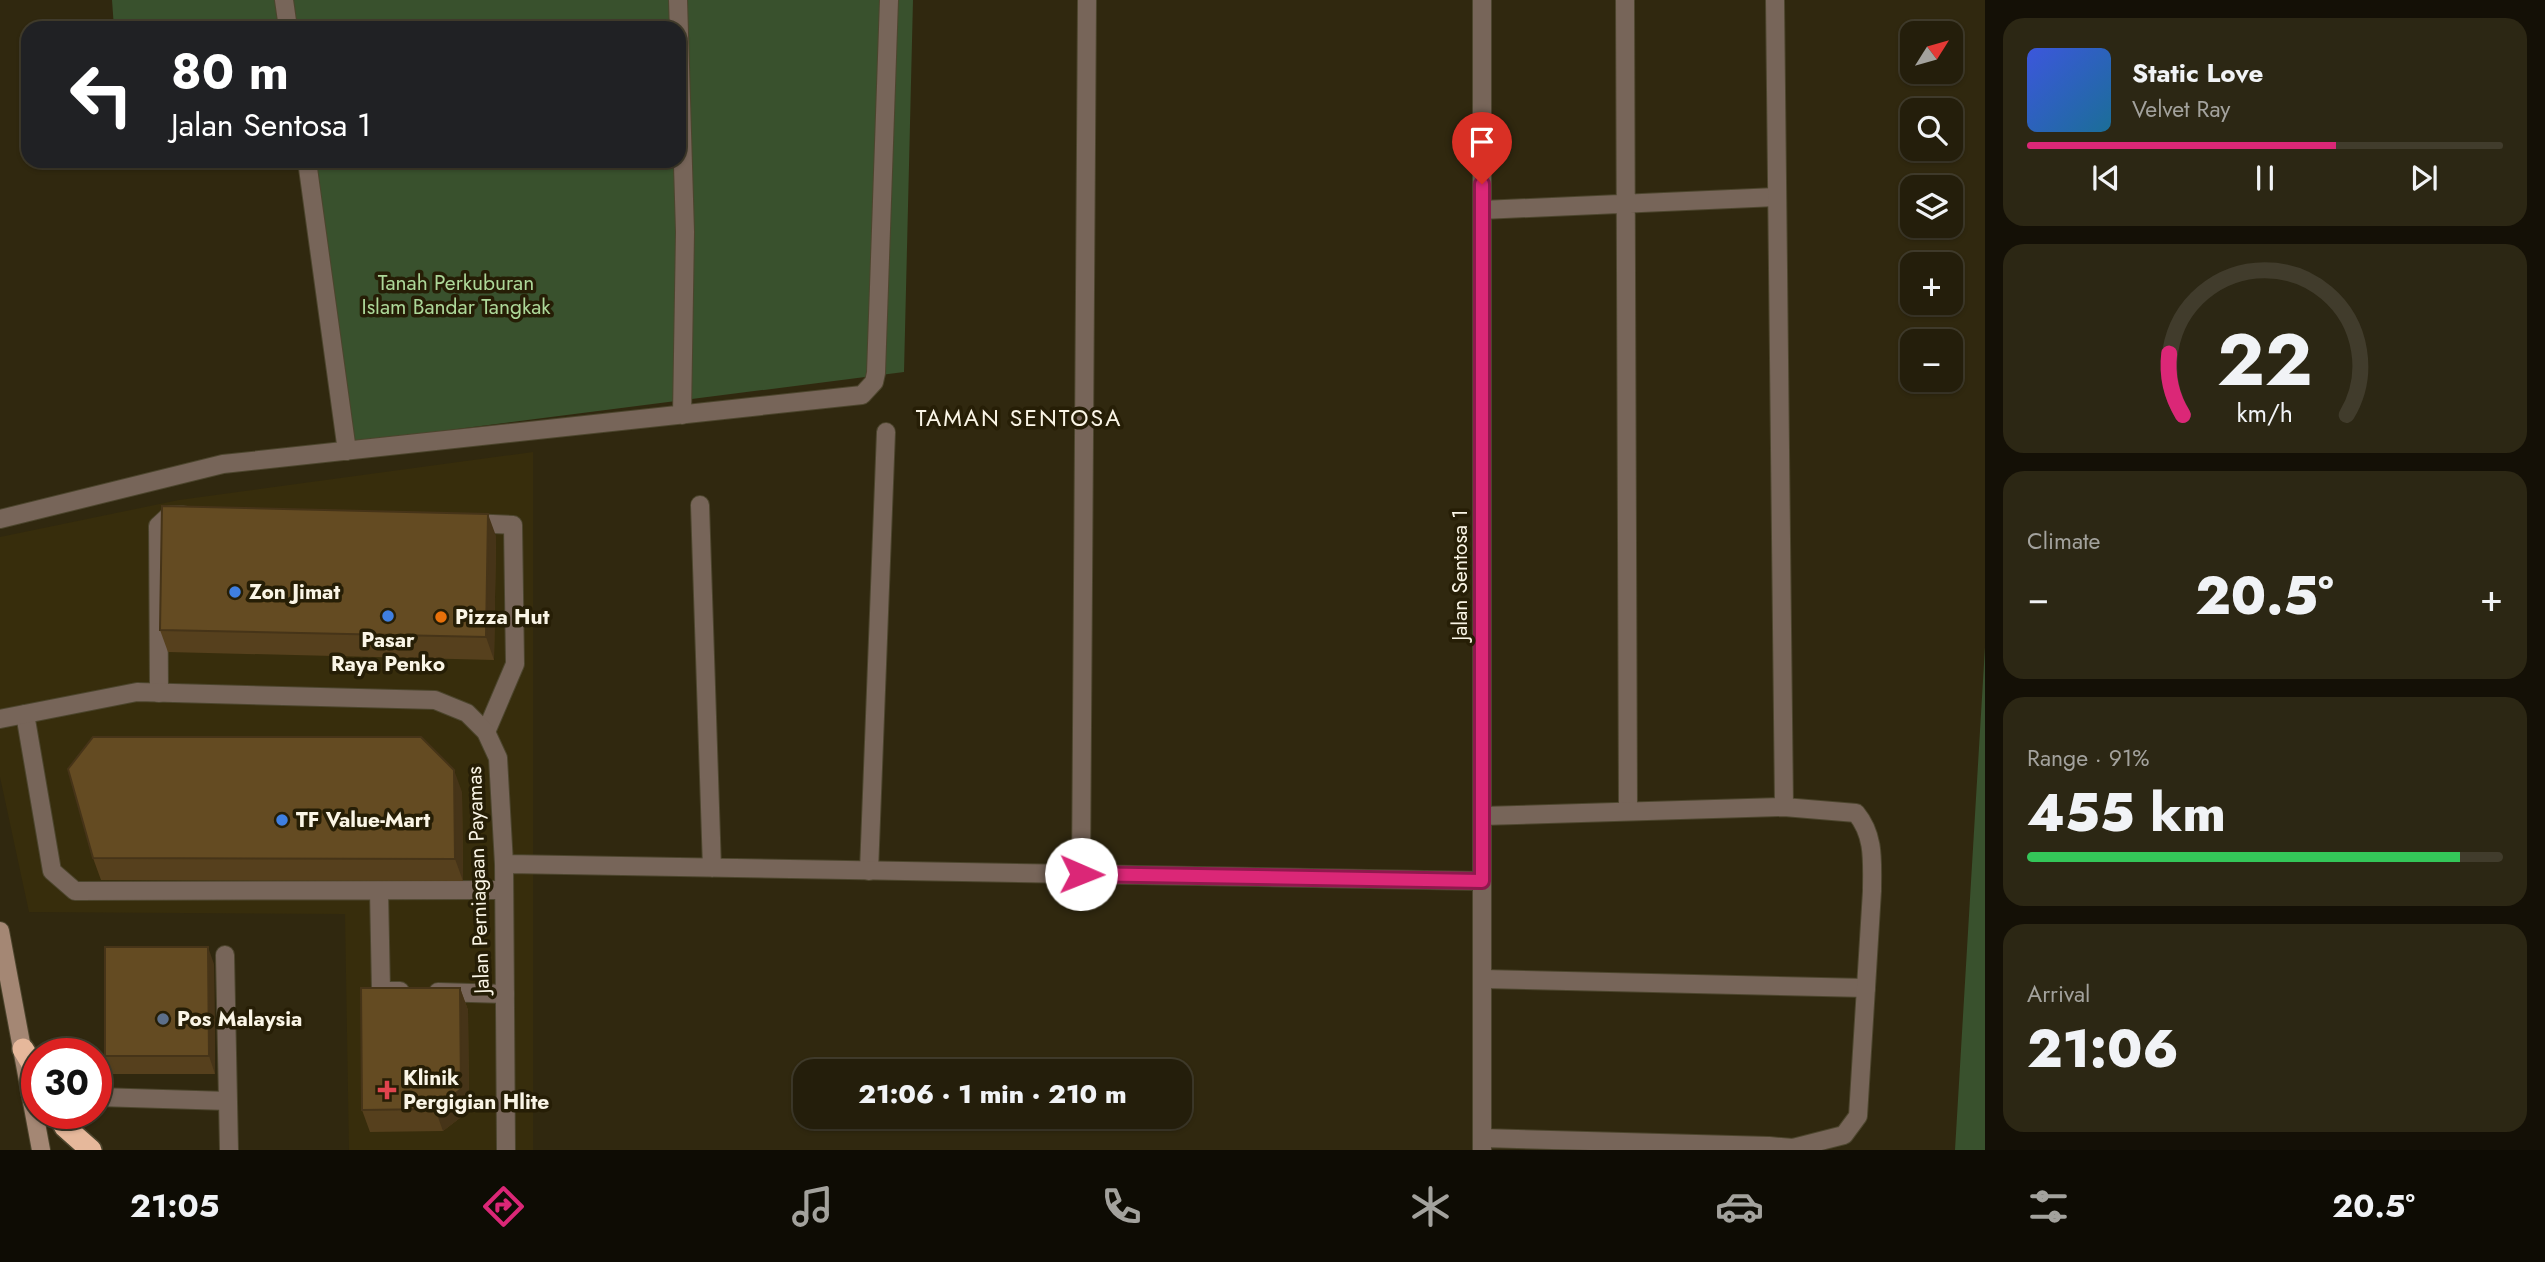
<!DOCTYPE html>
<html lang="en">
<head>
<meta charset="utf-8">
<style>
  body { margin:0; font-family:Jost,sans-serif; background:#2c2714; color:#f1f3f6; height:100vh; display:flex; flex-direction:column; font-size:26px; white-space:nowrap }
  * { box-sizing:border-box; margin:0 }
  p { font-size:23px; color:#a3a29d }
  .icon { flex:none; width:38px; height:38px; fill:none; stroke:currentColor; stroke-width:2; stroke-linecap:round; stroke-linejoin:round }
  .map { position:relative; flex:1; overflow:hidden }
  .panel { display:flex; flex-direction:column; gap:18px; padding:18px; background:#141006; width:560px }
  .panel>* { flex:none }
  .top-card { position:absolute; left:21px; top:21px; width:665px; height:147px; border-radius:21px; box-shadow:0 2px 5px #0004,0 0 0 2px #413c2c; background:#202124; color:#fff; overflow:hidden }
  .needle { width:46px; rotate:53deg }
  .tools { position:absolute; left:1900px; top:21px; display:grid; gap:14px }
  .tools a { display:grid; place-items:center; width:63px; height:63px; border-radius:14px; background:#241e0b; box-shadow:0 2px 5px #0004,0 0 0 2px #413c2c; font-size:35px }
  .speed { position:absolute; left:21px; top:1038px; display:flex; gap:14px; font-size:35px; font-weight:700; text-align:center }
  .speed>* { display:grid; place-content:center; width:91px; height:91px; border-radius:50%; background:#241e0b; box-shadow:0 2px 5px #0004,0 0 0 2px #413c2c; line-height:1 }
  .speed .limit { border:10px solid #d22; background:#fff; color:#111 }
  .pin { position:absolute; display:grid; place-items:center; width:60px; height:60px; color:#fff; margin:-72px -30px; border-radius:50% 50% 50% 0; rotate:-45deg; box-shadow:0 0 7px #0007 }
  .pin .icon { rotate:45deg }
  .me { position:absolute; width:77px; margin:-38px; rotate:91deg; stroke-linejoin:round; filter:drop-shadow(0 0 5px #0008) }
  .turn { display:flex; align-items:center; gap:24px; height:147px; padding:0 35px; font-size:32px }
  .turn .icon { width:91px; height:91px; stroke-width:2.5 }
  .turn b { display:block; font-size:49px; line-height:60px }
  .big { font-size:52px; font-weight:800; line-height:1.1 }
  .panel .card { flex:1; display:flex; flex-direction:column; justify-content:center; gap:10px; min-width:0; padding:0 24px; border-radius:21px; background:#2c2714 }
  .panel .dial { align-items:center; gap:0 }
  .dial svg { height:182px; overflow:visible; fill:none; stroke:#413c2c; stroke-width:7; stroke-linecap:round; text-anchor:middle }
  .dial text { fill:#f1f3f6; stroke:none }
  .song { display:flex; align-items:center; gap:21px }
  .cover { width:84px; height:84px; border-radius:10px; background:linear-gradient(135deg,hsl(230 70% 55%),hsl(200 70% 35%)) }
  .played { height:7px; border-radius:4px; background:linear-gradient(90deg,#db2777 65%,#413c2c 65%) }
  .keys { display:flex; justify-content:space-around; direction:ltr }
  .heat { display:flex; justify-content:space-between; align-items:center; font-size:38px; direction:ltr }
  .charge { height:10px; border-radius:5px; background:linear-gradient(90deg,#34c759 91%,#413c2c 0) }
  .trip { position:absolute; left:793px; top:1059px; width:399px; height:70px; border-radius:21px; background:#241e0b; box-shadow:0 2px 5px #0004,0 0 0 2px #413c2c; font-weight:800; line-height:70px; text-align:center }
  .menu { display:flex; height:112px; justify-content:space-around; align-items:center; background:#0e0c04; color:#a3a29d }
  .menu .icon { width:49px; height:49px }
  .menu .active { color:#db2777 }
  .menu b { font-size:32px; color:#f1f3f6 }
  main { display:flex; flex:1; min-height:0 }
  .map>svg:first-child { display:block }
  .built { fill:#372d0c }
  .green { fill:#39512d }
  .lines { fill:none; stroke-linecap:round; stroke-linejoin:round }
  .lane-casing { stroke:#4c452d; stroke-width:20 }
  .street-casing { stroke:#4c452d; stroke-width:20 }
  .secondary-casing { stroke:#4c452d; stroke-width:20 }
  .highway-casing { stroke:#4c452d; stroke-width:24 }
  .lane { stroke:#776559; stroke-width:18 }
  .street { stroke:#776559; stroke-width:18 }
  .secondary { stroke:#a48774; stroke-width:18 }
  .highway { stroke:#e6b89b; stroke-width:21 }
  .wall { fill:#56401d }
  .shaded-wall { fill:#463418 }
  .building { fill:#644b22; stroke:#463418; stroke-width:2 }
  .route-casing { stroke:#8e194d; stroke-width:18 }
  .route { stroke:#db2777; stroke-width:12 }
  .shop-dot { fill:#3f7fe0; stroke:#261e06; stroke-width:2.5 }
  .food-dot { fill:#e8710a; stroke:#261e06; stroke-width:2.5 }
  .service-dot { fill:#5c6f8a; stroke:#261e06; stroke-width:2.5 }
  .health-dot { fill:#e0444e; stroke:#261e06; stroke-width:2.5 }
  .labels { text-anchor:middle; stroke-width:7; stroke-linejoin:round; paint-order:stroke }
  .park-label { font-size:21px; fill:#add899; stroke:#261e06 }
  .street-label { font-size:21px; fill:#faf5e6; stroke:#261e06 }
  .poi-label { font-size:21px; font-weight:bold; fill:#faf5e6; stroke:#261e06; text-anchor:start }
  .neighbourhood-label { font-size:23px; letter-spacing:2px; fill:#faf5e6; stroke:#261e06 }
</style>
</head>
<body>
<main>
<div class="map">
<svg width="1985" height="1150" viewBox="0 0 1985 1150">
  <rect width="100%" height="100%" fill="#30280f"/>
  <path class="built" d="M533 452V1150H349L345 914 29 912 0 777V537L179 500Z"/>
  <path class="green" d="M112 0H913L904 372 340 444 302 161H679V28H114Z
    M1985 647V1150H1955Z"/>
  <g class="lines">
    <defs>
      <path id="lane" d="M284 0 288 28
        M678 0 685 232 682 415
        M1625 0 1628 811
        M307 161 347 451
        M1482 210 1776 197
        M0 519 223 464 862 395 874 382 876 373 889 0
        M470 523 513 525 515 664 486 732
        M159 693 158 526 170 515H183
        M25 714 52 871 75 891 504 890
        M869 871 886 432
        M379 891 381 991H400
        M225 955 229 1150
        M1483 979 1866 988
        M438 992 505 994
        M98 1097 228 1101"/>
      <path id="street" d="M1482 0V1150
        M1775 0 1784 807
        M700 505 712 868
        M0 719 137 692 435 700 467 713 486 732 498 758 504 864 506 1150
        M1482 816 1784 807 1856 813C1875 836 1872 862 1872 891L1858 1116 1844 1135 1793 1148
        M504 864 1482 881
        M1081 874 1087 0
        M1483 1138 1769 1146 1793 1148V1150"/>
      <path id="secondary" d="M0 931 41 1150"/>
      <path id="highway" d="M23 1049 37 1072
        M57 1113 65 1127 91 1150"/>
    </defs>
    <use href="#lane" class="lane-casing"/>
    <use href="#street" class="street-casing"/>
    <use href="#secondary" class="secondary-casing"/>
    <use href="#highway" class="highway-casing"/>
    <use href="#lane" class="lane"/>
    <use href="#street" class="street"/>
    <use href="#secondary" class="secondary"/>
    <use href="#highway" class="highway"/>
  </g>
  <path class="wall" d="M496 536 494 660 168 652 160 630Z
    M462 792 463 881 101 880 93 858Z
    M214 964 215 1074H112L105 1056Z
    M460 988 468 1010 469 1111 443 1131 370 1132 362 1110Z"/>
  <path class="shaded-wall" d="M488 514 496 536 494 660 486 637Z
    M454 770 462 792 463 881 455 859Z
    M208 947 214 964 215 1074 209 1056Z
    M460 988 468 1010 469 1111 443 1131 435 1109Z"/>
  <path class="building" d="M162 506 488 514 486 637 160 630Z
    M93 737H421L454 770 455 859 93 858 68 769Z
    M105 947H208L209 1056H105Z
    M361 988H460L461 1089 435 1109 362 1110Z"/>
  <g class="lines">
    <defs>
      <path id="route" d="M1081 874 1482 881V184"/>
    </defs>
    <use href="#route" class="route-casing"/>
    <use href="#route" class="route"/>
  </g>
  <g class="shop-dot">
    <circle cx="235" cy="592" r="7"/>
    <circle cx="388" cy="616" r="7"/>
    <circle cx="282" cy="820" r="7"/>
  </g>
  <circle class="food-dot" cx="441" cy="617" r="7"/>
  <circle class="service-dot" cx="163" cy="1019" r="7"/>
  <path class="health-dot" d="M383.5 1079.5h7v7h7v7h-7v7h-7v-7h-7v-7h7z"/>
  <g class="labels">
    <g class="park-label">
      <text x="456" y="290">Tanah Perkuburan<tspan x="456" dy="24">Islam Bandar Tangkak</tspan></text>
    </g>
    <g class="street-label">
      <text transform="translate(1460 575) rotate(-90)" y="7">Jalan Sentosa 1</text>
      <text transform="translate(478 880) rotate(-92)" y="7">Jalan Perniagaan Payamas</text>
    </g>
    <g class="poi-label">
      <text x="249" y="599">Zon Jimat</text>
      <text x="455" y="624">Pizza Hut</text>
      <text x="388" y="647" text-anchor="middle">Pasar<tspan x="388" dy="24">Raya Penko</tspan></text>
      <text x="296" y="827">TF Value-Mart</text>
      <text x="177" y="1026">Pos Malaysia</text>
      <text x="403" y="1085">Klinik<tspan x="403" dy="24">Pergigian Hlite</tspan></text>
    </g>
    <g class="neighbourhood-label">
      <text x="1019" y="426">TAMAN SENTOSA</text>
    </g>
  </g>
</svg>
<div class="tools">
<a><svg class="needle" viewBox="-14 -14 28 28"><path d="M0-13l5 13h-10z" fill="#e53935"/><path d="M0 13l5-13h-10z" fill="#a3a29d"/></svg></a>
<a><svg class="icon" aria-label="search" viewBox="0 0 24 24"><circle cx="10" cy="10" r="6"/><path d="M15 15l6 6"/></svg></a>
<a><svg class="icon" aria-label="layers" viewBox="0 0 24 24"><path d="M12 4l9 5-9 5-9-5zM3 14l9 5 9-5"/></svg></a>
<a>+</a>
<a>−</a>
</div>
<div class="speed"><div class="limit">30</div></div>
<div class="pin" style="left:1482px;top:184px;background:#d93025"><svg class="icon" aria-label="arrive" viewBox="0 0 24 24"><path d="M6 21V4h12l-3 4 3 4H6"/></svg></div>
<svg class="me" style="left:1081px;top:874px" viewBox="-20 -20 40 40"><circle r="19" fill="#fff"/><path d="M0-13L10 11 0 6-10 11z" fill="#db2777"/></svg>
<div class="trip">21:06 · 1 min · 210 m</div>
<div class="top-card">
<div class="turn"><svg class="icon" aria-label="left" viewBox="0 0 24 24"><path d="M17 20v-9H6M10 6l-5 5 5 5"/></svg><div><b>80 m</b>Jalan Sentosa 1</div></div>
</div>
</div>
<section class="panel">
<div class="card">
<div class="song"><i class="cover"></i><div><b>Static Love</b><p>Velvet Ray</p></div></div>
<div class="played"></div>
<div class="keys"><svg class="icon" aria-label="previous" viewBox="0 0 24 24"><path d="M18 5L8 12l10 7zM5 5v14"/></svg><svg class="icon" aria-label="pause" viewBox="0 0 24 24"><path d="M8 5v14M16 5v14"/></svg><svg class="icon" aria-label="next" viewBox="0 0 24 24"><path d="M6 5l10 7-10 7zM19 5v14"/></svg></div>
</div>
<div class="card dial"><svg viewBox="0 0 100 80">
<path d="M14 69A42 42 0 1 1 86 69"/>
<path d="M14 69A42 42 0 0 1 8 42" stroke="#db2777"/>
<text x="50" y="56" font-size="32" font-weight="700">22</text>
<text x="50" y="72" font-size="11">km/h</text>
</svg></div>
<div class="card"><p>Climate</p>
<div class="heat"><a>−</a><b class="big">20.5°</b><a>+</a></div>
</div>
<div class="card"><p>Range · 91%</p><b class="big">455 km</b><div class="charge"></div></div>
<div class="card"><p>Arrival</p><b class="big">21:06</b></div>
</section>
</main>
<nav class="menu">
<b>21:05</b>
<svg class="icon active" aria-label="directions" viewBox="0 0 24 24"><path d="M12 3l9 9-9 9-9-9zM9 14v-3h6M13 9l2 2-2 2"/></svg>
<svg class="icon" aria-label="music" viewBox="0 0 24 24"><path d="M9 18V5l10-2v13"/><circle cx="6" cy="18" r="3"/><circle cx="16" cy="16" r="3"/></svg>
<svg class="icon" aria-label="phone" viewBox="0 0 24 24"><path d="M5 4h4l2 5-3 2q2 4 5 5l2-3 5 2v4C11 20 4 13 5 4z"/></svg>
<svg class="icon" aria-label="climate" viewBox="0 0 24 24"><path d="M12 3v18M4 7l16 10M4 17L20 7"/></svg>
<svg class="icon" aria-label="car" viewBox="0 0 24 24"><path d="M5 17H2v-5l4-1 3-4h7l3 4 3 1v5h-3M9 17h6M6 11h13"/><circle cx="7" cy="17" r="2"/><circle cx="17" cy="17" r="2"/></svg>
<svg class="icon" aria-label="filters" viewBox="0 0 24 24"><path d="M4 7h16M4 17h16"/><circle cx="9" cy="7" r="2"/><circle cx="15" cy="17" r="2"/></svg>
<b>20.5°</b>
</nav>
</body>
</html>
